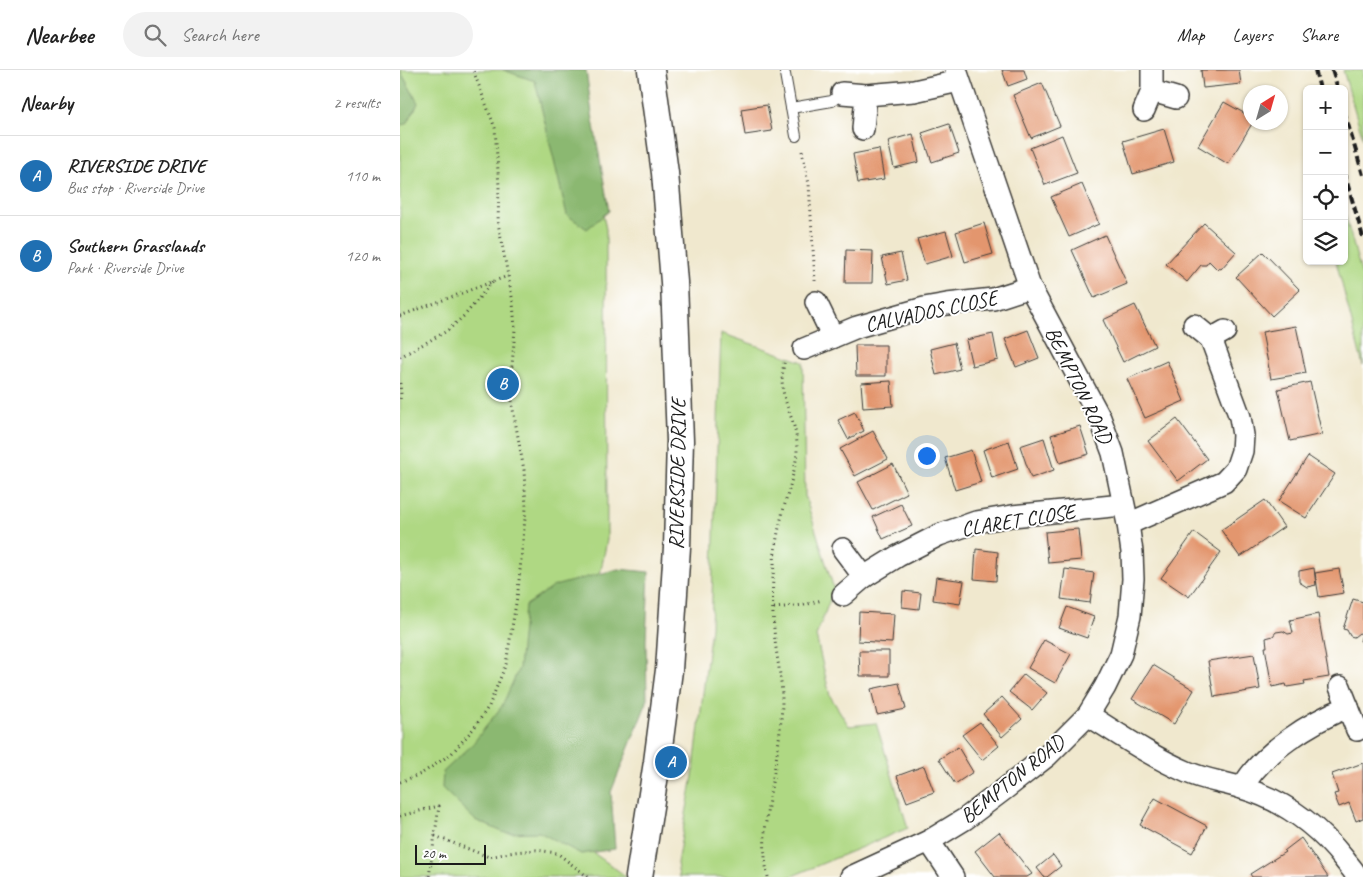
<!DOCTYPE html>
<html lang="en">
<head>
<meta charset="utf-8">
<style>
	:root { --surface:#fff; --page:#f2f2f2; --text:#222; --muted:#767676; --line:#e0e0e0; --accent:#1f6fb2 }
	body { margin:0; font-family:Caveat,sans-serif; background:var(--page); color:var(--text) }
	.controls { position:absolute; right:15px; top:15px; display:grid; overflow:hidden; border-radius:8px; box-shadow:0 1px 4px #0004 }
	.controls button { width:45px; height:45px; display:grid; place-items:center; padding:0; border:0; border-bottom:1px solid var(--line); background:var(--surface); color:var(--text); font:25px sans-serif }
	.compass { position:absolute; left:843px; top:15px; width:45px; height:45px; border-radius:50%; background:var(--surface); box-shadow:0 1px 4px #0004; rotate:37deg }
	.scale { position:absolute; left:15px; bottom:12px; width:71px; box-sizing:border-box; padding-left:5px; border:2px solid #1c1c1c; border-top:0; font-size:14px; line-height:18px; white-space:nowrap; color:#1c1c1c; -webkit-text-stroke:4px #fff; paint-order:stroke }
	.you { position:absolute; left:526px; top:385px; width:18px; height:18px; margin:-12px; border:4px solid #fff; border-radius:50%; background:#1a73e8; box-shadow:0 0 0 8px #1a73e833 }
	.badge { display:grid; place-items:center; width:32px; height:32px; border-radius:50%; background:var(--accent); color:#fff; font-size:16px; font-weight:700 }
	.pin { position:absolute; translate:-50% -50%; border:2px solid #fff; box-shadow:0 1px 5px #0006 }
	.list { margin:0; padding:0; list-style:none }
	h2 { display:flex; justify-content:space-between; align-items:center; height:65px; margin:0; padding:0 20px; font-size:21px }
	h2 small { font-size:16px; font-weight:400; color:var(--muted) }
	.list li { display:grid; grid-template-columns:32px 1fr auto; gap:15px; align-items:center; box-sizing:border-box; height:80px; padding:0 20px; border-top:1px solid var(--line) }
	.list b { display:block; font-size:19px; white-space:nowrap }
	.list p { margin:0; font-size:16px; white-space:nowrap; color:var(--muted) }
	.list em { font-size:16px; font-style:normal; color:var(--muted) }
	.icon { flex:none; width:28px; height:28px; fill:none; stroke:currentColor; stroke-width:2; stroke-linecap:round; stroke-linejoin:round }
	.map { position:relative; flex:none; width:963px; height:807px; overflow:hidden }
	header { display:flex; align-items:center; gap:30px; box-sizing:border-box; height:70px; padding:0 25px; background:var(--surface); border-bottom:1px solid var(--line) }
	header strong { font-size:24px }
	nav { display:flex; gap:28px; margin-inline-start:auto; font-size:18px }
	.search { width:350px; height:45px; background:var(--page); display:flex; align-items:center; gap:12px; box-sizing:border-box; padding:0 18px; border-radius:28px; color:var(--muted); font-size:19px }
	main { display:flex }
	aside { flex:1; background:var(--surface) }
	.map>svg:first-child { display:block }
	.green { fill:#afd883; stroke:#667a50 }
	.forest { fill:#8bb871; stroke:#546a46 }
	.building { fill:#e3966e }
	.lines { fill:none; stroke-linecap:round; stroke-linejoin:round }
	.service-casing { stroke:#3c3b37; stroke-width:12 }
	.minor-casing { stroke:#3c3b37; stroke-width:24 }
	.tertiary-casing { stroke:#3c3b37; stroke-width:29 }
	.path { stroke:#3c3b37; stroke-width:3; stroke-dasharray:1 4; stroke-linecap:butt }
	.service { stroke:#fff; stroke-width:10 }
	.minor { stroke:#fff; stroke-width:21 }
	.tertiary { stroke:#fff; stroke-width:26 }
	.rail { stroke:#1c1c1c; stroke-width:4; stroke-dasharray:8 4; stroke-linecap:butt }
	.labels { text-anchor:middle; stroke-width:4; stroke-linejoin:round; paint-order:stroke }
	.street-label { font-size:21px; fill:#1c1c1c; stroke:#fff }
</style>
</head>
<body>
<header>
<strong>Nearbee</strong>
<div class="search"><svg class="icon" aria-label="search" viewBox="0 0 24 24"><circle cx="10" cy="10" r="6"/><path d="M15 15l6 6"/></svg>Search here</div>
<nav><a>Map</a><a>Layers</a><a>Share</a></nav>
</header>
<main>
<aside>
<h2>Nearby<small>2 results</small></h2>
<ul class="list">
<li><span class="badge">A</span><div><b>RIVERSIDE DRIVE</b><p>Bus stop · Riverside Drive</p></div><em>110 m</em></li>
<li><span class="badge">B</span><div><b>Southern Grasslands</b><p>Park · Riverside Drive</p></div><em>120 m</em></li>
</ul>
</aside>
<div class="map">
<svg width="963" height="807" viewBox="0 0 963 807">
	<rect width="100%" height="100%" fill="#fff"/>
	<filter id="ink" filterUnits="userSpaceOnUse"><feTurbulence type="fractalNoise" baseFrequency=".02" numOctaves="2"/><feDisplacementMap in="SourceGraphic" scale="10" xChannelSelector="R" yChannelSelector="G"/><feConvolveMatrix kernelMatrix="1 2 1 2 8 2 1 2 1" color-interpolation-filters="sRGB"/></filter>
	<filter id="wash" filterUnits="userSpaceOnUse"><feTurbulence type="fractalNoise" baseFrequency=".0096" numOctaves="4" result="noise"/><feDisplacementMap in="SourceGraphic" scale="20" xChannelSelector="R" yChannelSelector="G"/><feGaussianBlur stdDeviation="1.12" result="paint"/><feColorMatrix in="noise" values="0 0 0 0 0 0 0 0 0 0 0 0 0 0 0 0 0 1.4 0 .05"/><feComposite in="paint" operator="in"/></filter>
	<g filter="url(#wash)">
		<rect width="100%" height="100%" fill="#f0e8ce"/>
		<g class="green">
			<polygon points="0,0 172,0 206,159 207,470 198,515 92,710 227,807 0,807"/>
			<polygon points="943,0 963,0 963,69"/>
			<polygon points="944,141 963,209 963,296 936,191 944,191"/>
			<polygon points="321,263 403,292 405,426 434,519 416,566 430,626 449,656 476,653 508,758 390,807 279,807 277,793 293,706 311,557"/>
		</g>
		<g class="forest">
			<polygon points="0,0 18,33 7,54 0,55"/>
			<polygon points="103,0 186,0 192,44 209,141 187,159 167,145 135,11"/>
			<polygon points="218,499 249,502 246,571 247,632 211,722 215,779 181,784 139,762 105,763 75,750 42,718 43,702 71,676 102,636 119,598 125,536 154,516"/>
		</g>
		<g id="blocks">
			<g class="building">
				<polygon points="602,0 624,0 627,9 608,16"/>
				<polygon points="801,0 839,0 841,14 803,18"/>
				<polygon points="642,13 660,56 631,68 613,25"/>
				<polygon points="824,32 851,47 851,52 853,52 828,94 798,76"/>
				<polygon points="367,35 372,61 345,65 341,39"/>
				<polygon points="549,54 559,83 532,92 522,63"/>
				<polygon points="764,59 774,92 733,104 723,71"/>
				<polygon points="513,64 519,92 494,98 488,71"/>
				<polygon points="662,65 677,103 645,115 630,78"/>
				<polygon points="479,79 484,109 458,113 453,84"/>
				<polygon points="682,114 699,154 669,167 651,127"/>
				<polygon points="584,153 593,184 565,192 556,162"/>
				<polygon points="804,153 836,182 821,199 819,198 818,200 809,191 806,195 801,195 787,212 766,194"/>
				<polygon points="546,161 553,186 525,194 517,169"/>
				<polygon points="705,165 727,214 694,228 672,180"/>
				<polygon points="446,180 473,181 472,213 445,213"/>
				<polygon points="863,182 900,220 872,246 836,207"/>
				<polygon points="501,183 507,210 488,214 482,187"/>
				<polygon points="735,235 755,276 723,292 703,250"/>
				<polygon points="896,256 906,303 871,309 862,262"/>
				<polygon points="628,260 639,288 616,297 605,269"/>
				<polygon points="593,264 598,290 572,296 566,270"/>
				<polygon points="554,273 560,299 536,305 530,279"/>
				<polygon points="455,275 486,275 486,306 456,306"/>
				<polygon points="767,291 784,331 745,348 727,309"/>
				<polygon points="491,311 493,336 463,338 461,313"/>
				<polygon points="910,312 922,364 890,371 878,319"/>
				<polygon points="455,342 464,361 448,369 438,350"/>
				<polygon points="777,349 807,389 778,411 748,371"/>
				<polygon points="680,356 689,384 660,393 651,365"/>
				<polygon points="473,361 488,389 455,406 440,379"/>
				<polygon points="644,368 654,400 631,408 620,376"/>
				<polygon points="609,371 618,399 592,408 583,380"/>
				<polygon points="571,380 581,412 555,420 545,388"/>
				<polygon points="908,386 935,404 906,448 879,431"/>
				<polygon points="493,394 507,423 473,440 458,412"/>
				<polygon points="865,430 884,457 840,487 821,460"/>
				<polygon points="501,434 512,456 483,469 473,447"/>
				<polygon points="678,459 681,490 648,493 645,462"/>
				<polygon points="794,462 821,482 789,527 761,508"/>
				<polygon points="576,479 598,482 596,511 574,509"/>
				<polygon points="914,498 916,515 907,517 899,512 899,501"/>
				<polygon points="665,499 694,503 690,533 661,529"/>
				<polygon points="939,499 944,523 919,527 915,503"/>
				<polygon points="536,507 564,511 560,534 533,530"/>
				<polygon points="503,521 521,523 519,539 502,537"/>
				<polygon points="953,529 963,532 963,572 960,571 962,564 959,563 954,567 950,566 947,560 943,559"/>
				<polygon points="667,537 694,547 687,568 659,558"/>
				<polygon points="459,542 494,544 492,573 458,571"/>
				<polygon points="918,544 929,607 904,611 905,614 887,617 886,614 872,617 865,577 867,577 866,568 873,566 876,562 883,561 888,564 893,563 890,550"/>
				<polygon points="644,570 671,584 655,613 628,598"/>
				<polygon points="459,581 489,581 489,606 460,606"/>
				<polygon points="854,584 860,619 814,627 808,591"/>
				<polygon points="753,595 794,620 774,654 732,629"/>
				<polygon points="624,604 647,623 632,640 609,622"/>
				<polygon points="499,613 506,639 477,645 471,619"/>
				<polygon points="602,627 622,649 602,667 583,644"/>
				<polygon points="580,652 599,676 582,690 562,665"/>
				<polygon points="558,677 573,702 555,714 539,689"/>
				<polygon points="963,693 963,748 956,751 949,733 939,737 934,724 938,723 932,704"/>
				<polygon points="524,696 534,722 507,732 497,706"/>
				<polygon points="755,728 807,756 792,783 740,755"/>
				<polygon points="599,762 632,804 627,807 595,807 575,781"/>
				<polygon points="901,768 928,807 852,807 850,804 885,782 884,781"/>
				<polygon points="653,785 661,796 647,807 644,807 637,798"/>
			</g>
		</g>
	</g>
	<g filter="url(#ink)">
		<use href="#blocks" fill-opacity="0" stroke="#3c3b37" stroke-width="1"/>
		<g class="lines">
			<defs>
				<g id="service">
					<polyline points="385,4 396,66"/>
					<polyline points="391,38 432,31 442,23"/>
				</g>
				<g id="minor">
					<polyline points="752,21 752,0"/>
					<polyline points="442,23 466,25 463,59"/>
					<polyline points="466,25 514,21 559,11"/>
					<polyline points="744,40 752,21 776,28"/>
					<polyline points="794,255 811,269 825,261"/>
					<polyline points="433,267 457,257 524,238 547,234 593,229 630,217"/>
					<polyline points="404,279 433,267 416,232"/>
					<polyline points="728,454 824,412 836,399 842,381 843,365 840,347 811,269"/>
					<polyline points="443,479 464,507 498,486 539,465 576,452 612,446 723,435"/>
					<polyline points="443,525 464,507"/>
					<polyline points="940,617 957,660"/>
					<path d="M688,645C720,665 752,687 787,702C805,710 823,712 842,718C883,730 917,755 944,789C948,795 954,800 957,807"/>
					<path d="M842,718C861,683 912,651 948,637"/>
					<polyline points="529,771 553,807"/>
					<polyline points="451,807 529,771 565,749 606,718 647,686 688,645 705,617 721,584 730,546 733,509 732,482 728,454 713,383 700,348 630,217 556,0"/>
				</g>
				<polyline id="tertiary" points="239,807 257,692 269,600 277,477 280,371 274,212 265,103 251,0"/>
			</defs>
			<use href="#service" class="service-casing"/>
			<use href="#minor" class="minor-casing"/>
			<use href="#tertiary" class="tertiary-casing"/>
			<g class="path">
				<polyline points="402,81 409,114 415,211"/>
				<polyline points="0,246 108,206"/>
				<polyline points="0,287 47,261 65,245 93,211"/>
				<polyline points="0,313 1,324 0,331"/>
				<polyline points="374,538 404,535 422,530"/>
				<polyline points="0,712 21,704 51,684 74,658 89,636 106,594 118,521 126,438 124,400 112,334 112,296 115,259 113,232 98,153 99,116 95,58 73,0"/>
				<polyline points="0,746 39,736 29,807"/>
				<polyline points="35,766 89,787 114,782 136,780 157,783 188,807"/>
				<path d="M368,807C357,760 376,708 380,660C381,650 382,640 382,630C382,606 375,582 374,558C372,537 372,515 374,494C375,467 383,441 390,416C393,404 397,391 397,379C398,345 374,329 385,290"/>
			</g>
			<use href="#service" class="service"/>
			<use href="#minor" class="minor"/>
			<use href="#tertiary" class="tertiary"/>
			<g class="rail">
				<polyline points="915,0 920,19"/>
				<polyline points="932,0 938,19"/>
				<polyline points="944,41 963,105"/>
				<polyline points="944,102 963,167"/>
			</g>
		</g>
	</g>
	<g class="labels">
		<g class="street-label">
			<text transform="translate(531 241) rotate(-12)" y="7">CALVADOS CLOSE</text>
			<text transform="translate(679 315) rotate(64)" y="7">BEMPTON ROAD</text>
			<text transform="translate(277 404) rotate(-89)" y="7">RIVERSIDE DRIVE</text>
			<text transform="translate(618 450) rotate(-9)" y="7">CLARET CLOSE</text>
			<text transform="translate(612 709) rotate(-39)" y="7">BEMPTON ROAD</text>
		</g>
	</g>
</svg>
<div class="controls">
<button>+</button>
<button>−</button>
<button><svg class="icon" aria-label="locate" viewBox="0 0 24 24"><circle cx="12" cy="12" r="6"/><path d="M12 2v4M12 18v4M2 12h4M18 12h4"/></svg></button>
<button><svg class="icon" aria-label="layers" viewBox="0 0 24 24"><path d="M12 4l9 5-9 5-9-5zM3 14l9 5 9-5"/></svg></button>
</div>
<svg class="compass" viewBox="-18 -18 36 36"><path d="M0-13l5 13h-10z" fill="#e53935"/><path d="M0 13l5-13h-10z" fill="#767676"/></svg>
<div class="scale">20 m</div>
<div class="you"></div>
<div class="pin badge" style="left:271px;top:692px">A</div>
<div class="pin badge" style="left:103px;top:314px">B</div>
</div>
</main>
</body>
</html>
